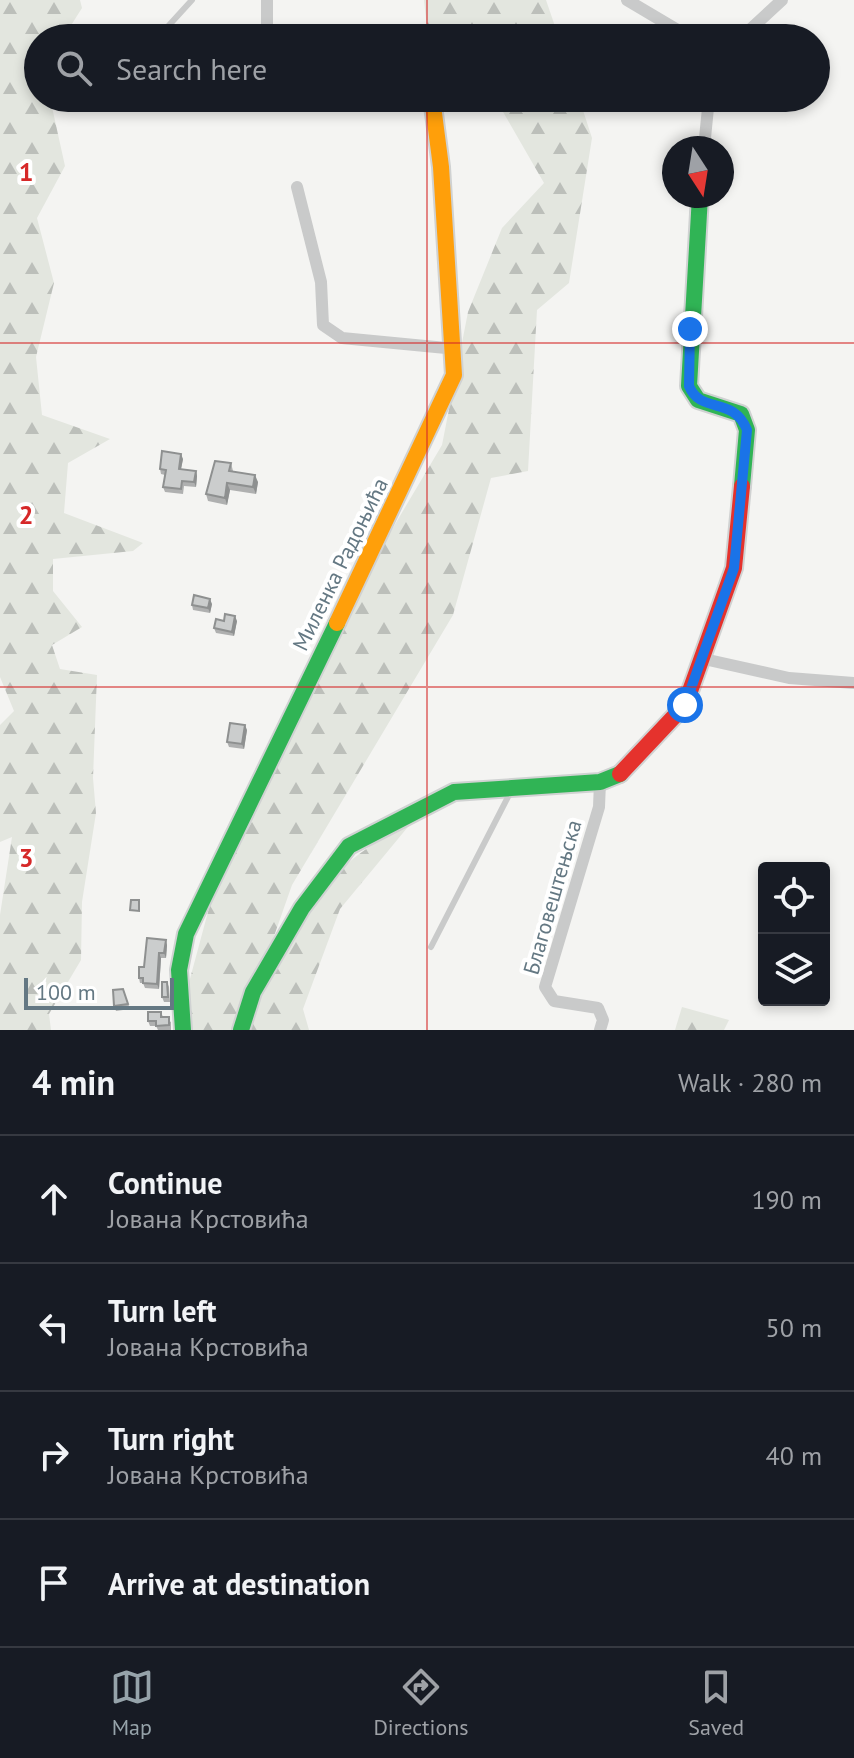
<!DOCTYPE html>
<html lang="en">
<head>
<meta charset="utf-8">
<style>
	:root { --surface:#171b24; --page:#20242c; --text:#f1f3f6; --muted:#9ea1a6; --line:#363941; --accent:#96a3aa }
	body { margin:0; font-family:"PT Sans",sans-serif; background:var(--page); color:var(--text) }
	.controls { position:absolute; right:24px; bottom:24px; display:grid; overflow:hidden; border-radius:8px; box-shadow:0 4px 12px #0003 }
	.controls button { width:72px; height:72px; display:grid; place-items:center; padding:0; border:0; border-bottom:2px solid var(--line); background:var(--surface); color:var(--text); font:40px sans-serif }
	.compass { position:absolute; left:662px; top:136px; width:72px; height:72px; border-radius:50%; background:var(--surface); box-shadow:0 4px 12px #0003; rotate:168deg }
	.scale { position:absolute; left:24px; bottom:20px; width:150px; box-sizing:border-box; padding-left:8px; border:4px solid #647883; border-top:0; font-size:22px; line-height:28px; white-space:nowrap; color:#647883; -webkit-text-stroke:6px #fff; paint-order:stroke }
	.stop { position:absolute; width:24px; height:24px; margin:-18px; border:6px solid #1a73e8; border-radius:50%; background:#fff }
	.stop.end { background:#1a73e8; border-color:#fff; box-shadow:0 2px 8px #0008 }
	.list { margin:0; padding:0; list-style:none }
	h2 { display:flex; justify-content:space-between; align-items:center; height:104px; margin:0; padding:0 32px; font-size:34px }
	h2 small { font-size:26px; font-weight:400; color:var(--muted) }
	.list li { display:grid; grid-template-columns:52px 1fr auto; gap:24px; align-items:center; box-sizing:border-box; height:128px; padding:0 32px; border-top:2px solid var(--line) }
	.list b { display:block; font-size:30px; white-space:nowrap }
	.list p { margin:0; font-size:26px; white-space:nowrap; color:var(--muted) }
	.list em { font-size:26px; font-style:normal; color:var(--muted) }
	.icon { flex:none; width:44px; height:44px; fill:none; stroke:currentColor; stroke-width:2; stroke-linecap:round; stroke-linejoin:round }
	.map { position:relative; flex:none; width:854px; height:1030px; overflow:hidden }
	.search { position:absolute; background:var(--surface); box-shadow:0 4px 12px #0003; left:24px; right:24px; top:24px; height:88px; display:flex; align-items:center; gap:20px; box-sizing:border-box; padding:0 28px; border-radius:44px; color:var(--muted); font-size:30px }
	.sheet { height:616px; background:var(--surface) }
	nav { display:flex; justify-content:space-around; align-items:center; box-sizing:border-box; height:112px; border-top:2px solid var(--line); background:var(--surface); font-size:22px; color:var(--muted) }
	nav a { display:grid; justify-items:center; gap:4px }
	nav .on { color:var(--accent) }
	.map>svg:first-child { display:block }
	.forest { fill:url(#forest-firs) }
	.lines { fill:none; stroke-linecap:round; stroke-linejoin:round }
	.fast-casing { stroke:#d0d2d2; stroke-width:20 }
	.slow-casing { stroke:#d0d2d2; stroke-width:20 }
	.jam-casing { stroke:#d0d2d2; stroke-width:20 }
	.lane { stroke:#c9caca; stroke-width:6 }
	.street { stroke:#c9caca; stroke-width:12 }
	.fast { stroke:#30b455; stroke-width:16 }
	.slow { stroke:#ff9f0a; stroke-width:16 }
	.jam { stroke:#e5322d; stroke-width:16 }
	.wall { fill:#afb0b0 }
	.shaded-wall { fill:#8e9090 }
	.building { fill:#cbcdcd; stroke:#8e9090; stroke-width:2 }
	.route { stroke:#1a73e8; stroke-width:10 }
	.grid { fill:none; stroke:#d62828; stroke-width:2; stroke-opacity:0.55 }
	.labels { text-anchor:middle; stroke-width:8; stroke-linejoin:round; paint-order:stroke }
	.street-label { font-size:22px; fill:#647883; stroke:#fff }
	.grid-label { font-size:26px; text-anchor:middle; font-weight:bold; fill:#d62828; stroke:#fff; stroke-width:8; stroke-linejoin:round; paint-order:stroke }
</style>
</head>
<body>
<div class="map">
<svg width="854" height="1030" viewBox="0 0 854 1030">
	<defs>
		<pattern id="forest-firs" width="22" height="20" patternUnits="userSpaceOnUse" patternTransform="scale(2)"><rect width="22" height="20" fill="#e3e6df"/><path d="M5 1l3.5 6h-7zM16 11l3.5 6h-7z" fill="#bcbfba"/></pattern>
	</defs>
	<rect width="100%" height="100%" fill="#f4f4f2"/>
	<g class="forest">
		<polygon points="0,0 80,0 82,8 63,38 38,38 38,98 50,98 65,166 37,218 54,283 36,357 42,415 110,439 68,463 64,513 143,543 133,551 53,559 53,591 82,627 52,645 60,669 97,675 93,778 96,813 82,902 81,960 49,1014 51,1030 0,1030 0,915 12,837 0,842 0,725 14,711 0,677"/>
		<polygon points="424,0 546,0 559,38 428,38"/>
		<polygon points="495,98 579,98 592,138 569,283 537,310 528,471 491,478 453,615 292,885 241,1030 188,1030 184,1001 212,897 315,691 362,580 442,445 468,312 502,228 544,183"/>
		<path d="M412,822L340,909L303,1009L309,1030H249C262,972 308,896 354,858C371,844 393,833 412,822Z"/>
		<polygon points="682,1007 729,1020 724,1030 675,1030"/>
	</g>
	<g class="lines">
		<defs>
			<g id="fast">
				<polyline points="700,196 689,386 698,400 741,414 747,430 742,486"/>
				<polyline points="183,1030 179,970 186,934 337,623"/>
				<polyline points="241,1030 253,992 302,908 349,846 454,792 600,782 620,774"/>
			</g>
			<polyline id="slow" points="337,623 454,375 441,167 432,98"/>
			<polyline id="jam" points="620,774 685,705 734,568 742,486"/>
		</defs>
		<use href="#fast" class="fast-casing"/>
		<use href="#slow" class="slow-casing"/>
		<use href="#jam" class="jam-casing"/>
		<g class="lane">
			<polyline points="140,38 161,34 192,0"/>
			<polyline points="431,947 512,789"/>
		</g>
		<g class="street">
			<polyline points="267,0 267,27 273,38"/>
			<polyline points="627,0 691,38"/>
			<polyline points="741,38 782,0"/>
			<polyline points="704,148 709,98"/>
			<polyline points="297,187 321,282 323,325 342,338 446,348 455,353"/>
			<polyline points="704,659 789,678 854,683"/>
			<polyline points="600,782 599,807 545,987 554,1001 598,1008 603,1020 600,1030"/>
		</g>
		<use href="#fast" class="fast"/>
		<use href="#slow" class="slow"/>
		<use href="#jam" class="jam"/>
	</g>
	<g class="wall">
		<polygon points="183,459 181,469 196,471 197,476 196,487 184,486 183,494 165,492 163,487 165,475 161,474 160,469"/>
		<polygon points="231,463 233,471 258,482 256,494 230,490 227,505 208,501 206,494"/>
		<polygon points="212,604 210,613 193,610 192,605"/>
		<polygon points="224,621 237,621 234,636 216,633 214,628"/>
		<polygon points="247,730 244,749 229,747 227,742"/>
		<polygon points="167,945 166,958 161,958 159,989 145,988 143,983 140,983 139,978 144,967"/>
		<polygon points="167,982 169,987 170,1002 164,1002 162,997"/>
		<polygon points="123,989 130,1009 116,1011 114,1006"/>
		<polygon points="161,1012 163,1017 171,1022 171,1030 158,1030 156,1026 150,1026 148,1021"/>
	</g>
	<g class="shaded-wall">
		<polygon points="181,454 183,459 180,474 179,469"/>
		<polygon points="196,471 197,476 196,487 194,482"/>
		<polygon points="255,475 258,482 256,494 253,487"/>
		<polygon points="227,483 230,490 227,505 225,498"/>
		<polygon points="210,599 212,604 210,613 208,608"/>
		<polygon points="235,616 237,621 234,636 232,632"/>
		<polygon points="245,725 247,730 244,749 242,744"/>
		<polygon points="166,940 167,945 166,958 164,953"/>
		<polygon points="159,953 161,958 159,989 157,984"/>
	</g>
	<g class="building">
		<polygon points="162,451 181,454 179,469 196,471 194,482 182,481 181,489 163,487 166,470 160,469"/>
		<polygon points="215,461 231,463 229,471 255,475 253,487 227,483 225,498 206,494"/>
		<polygon points="194,595 210,599 208,608 192,605"/>
		<polygon points="225,614 235,616 232,632 214,628 216,619 224,621"/>
		<polygon points="230,723 245,725 242,744 227,742"/>
		<polygon points="131,900 139,900 139,911 130,910"/>
		<polygon points="147,938 166,940 164,953 159,953 157,984 143,983 143,978 139,978 139,967 144,967"/>
		<polygon points="162,982 167,982 168,997 162,997"/>
		<polygon points="123,989 128,1004 114,1006 113,990"/>
		<polygon points="148,1012 161,1012 161,1017 169,1017 169,1025 156,1026 156,1021 148,1021"/>
	</g>
	<g class="lines">
		<path class="route" d="M685,705L734,568L747,430C733,395 701,415 689,386L690,329"/>
	</g>
	<path class="grid" d="M427,0V38M427,98V1030M0,343H854M0,687H854"/>
	<g class="labels">
		<g class="street-label">
			<text transform="translate(340 564) rotate(-64)" y="8">Миленка Радоњића</text>
			<text transform="translate(552 897) rotate(-74)" y="8">Благовештењска</text>
		</g>
	</g>
	<g class="grid-label">
		<text x="26" y="181">1</text>
		<text x="26" y="524">2</text>
		<text x="26" y="867">3</text>
	</g>
</svg>
<div class="controls">
<button><svg class="icon" aria-label="locate" viewBox="0 0 24 24"><circle cx="12" cy="12" r="6"/><path d="M12 2v4M12 18v4M2 12h4M18 12h4"/></svg></button>
<button><svg class="icon" aria-label="layers" viewBox="0 0 24 24"><path d="M12 4l9 5-9 5-9-5zM3 14l9 5 9-5"/></svg></button>
</div>
<svg class="compass" viewBox="-18 -18 36 36"><path d="M0-13l5 13h-10z" fill="#e53935"/><path d="M0 13l5-13h-10z" fill="#9ea1a6"/></svg>
<div class="scale">100 m</div>
<div class="stop" style="left:685px;top:705px"></div>
<div class="stop end" style="left:690px;top:329px"></div>
<div class="search"><svg class="icon" aria-label="search" viewBox="0 0 24 24"><circle cx="10" cy="10" r="6"/><path d="M15 15l6 6"/></svg>Search here</div>
</div>
<section class="sheet">
<h2>4 min<small>Walk · 280 m</small></h2>
<ul class="list">
<li><svg class="icon" aria-label="ahead" viewBox="0 0 24 24"><path d="M12 20V5M6 11l6-6 6 6"/></svg><div><b>Continue</b><p>Јована Крстовића</p></div><em>190 m</em></li>
<li><svg class="icon" aria-label="left" viewBox="0 0 24 24"><path d="M17 20v-9H6M10 6l-5 5 5 5"/></svg><div><b>Turn left</b><p>Јована Крстовића</p></div><em>50 m</em></li>
<li><svg class="icon" aria-label="right" viewBox="0 0 24 24"><path d="M7 20v-9h11M14 6l5 5-5 5"/></svg><div><b>Turn right</b><p>Јована Крстовића</p></div><em>40 m</em></li>
<li><svg class="icon" aria-label="arrive" viewBox="0 0 24 24"><path d="M6 21V4h12l-3 4 3 4H6"/></svg><div><b>Arrive at destination</b></div></li>
</ul>
</section>
<nav>
<a class="on"><svg class="icon" aria-label="map" viewBox="0 0 24 24"><path d="M3 6l6-2 6 2 6-2v14l-6 2-6-2-6 2zM9 4v14M15 6v14"/></svg>Map</a>
<a><svg class="icon" aria-label="directions" viewBox="0 0 24 24"><path d="M12 3l9 9-9 9-9-9zM9 14v-3h6M13 9l2 2-2 2"/></svg>Directions</a>
<a><svg class="icon" aria-label="saved" viewBox="0 0 24 24"><path d="M7 4h10v16l-5-4-5 4z"/></svg>Saved</a>
</nav>
</body>
</html>
